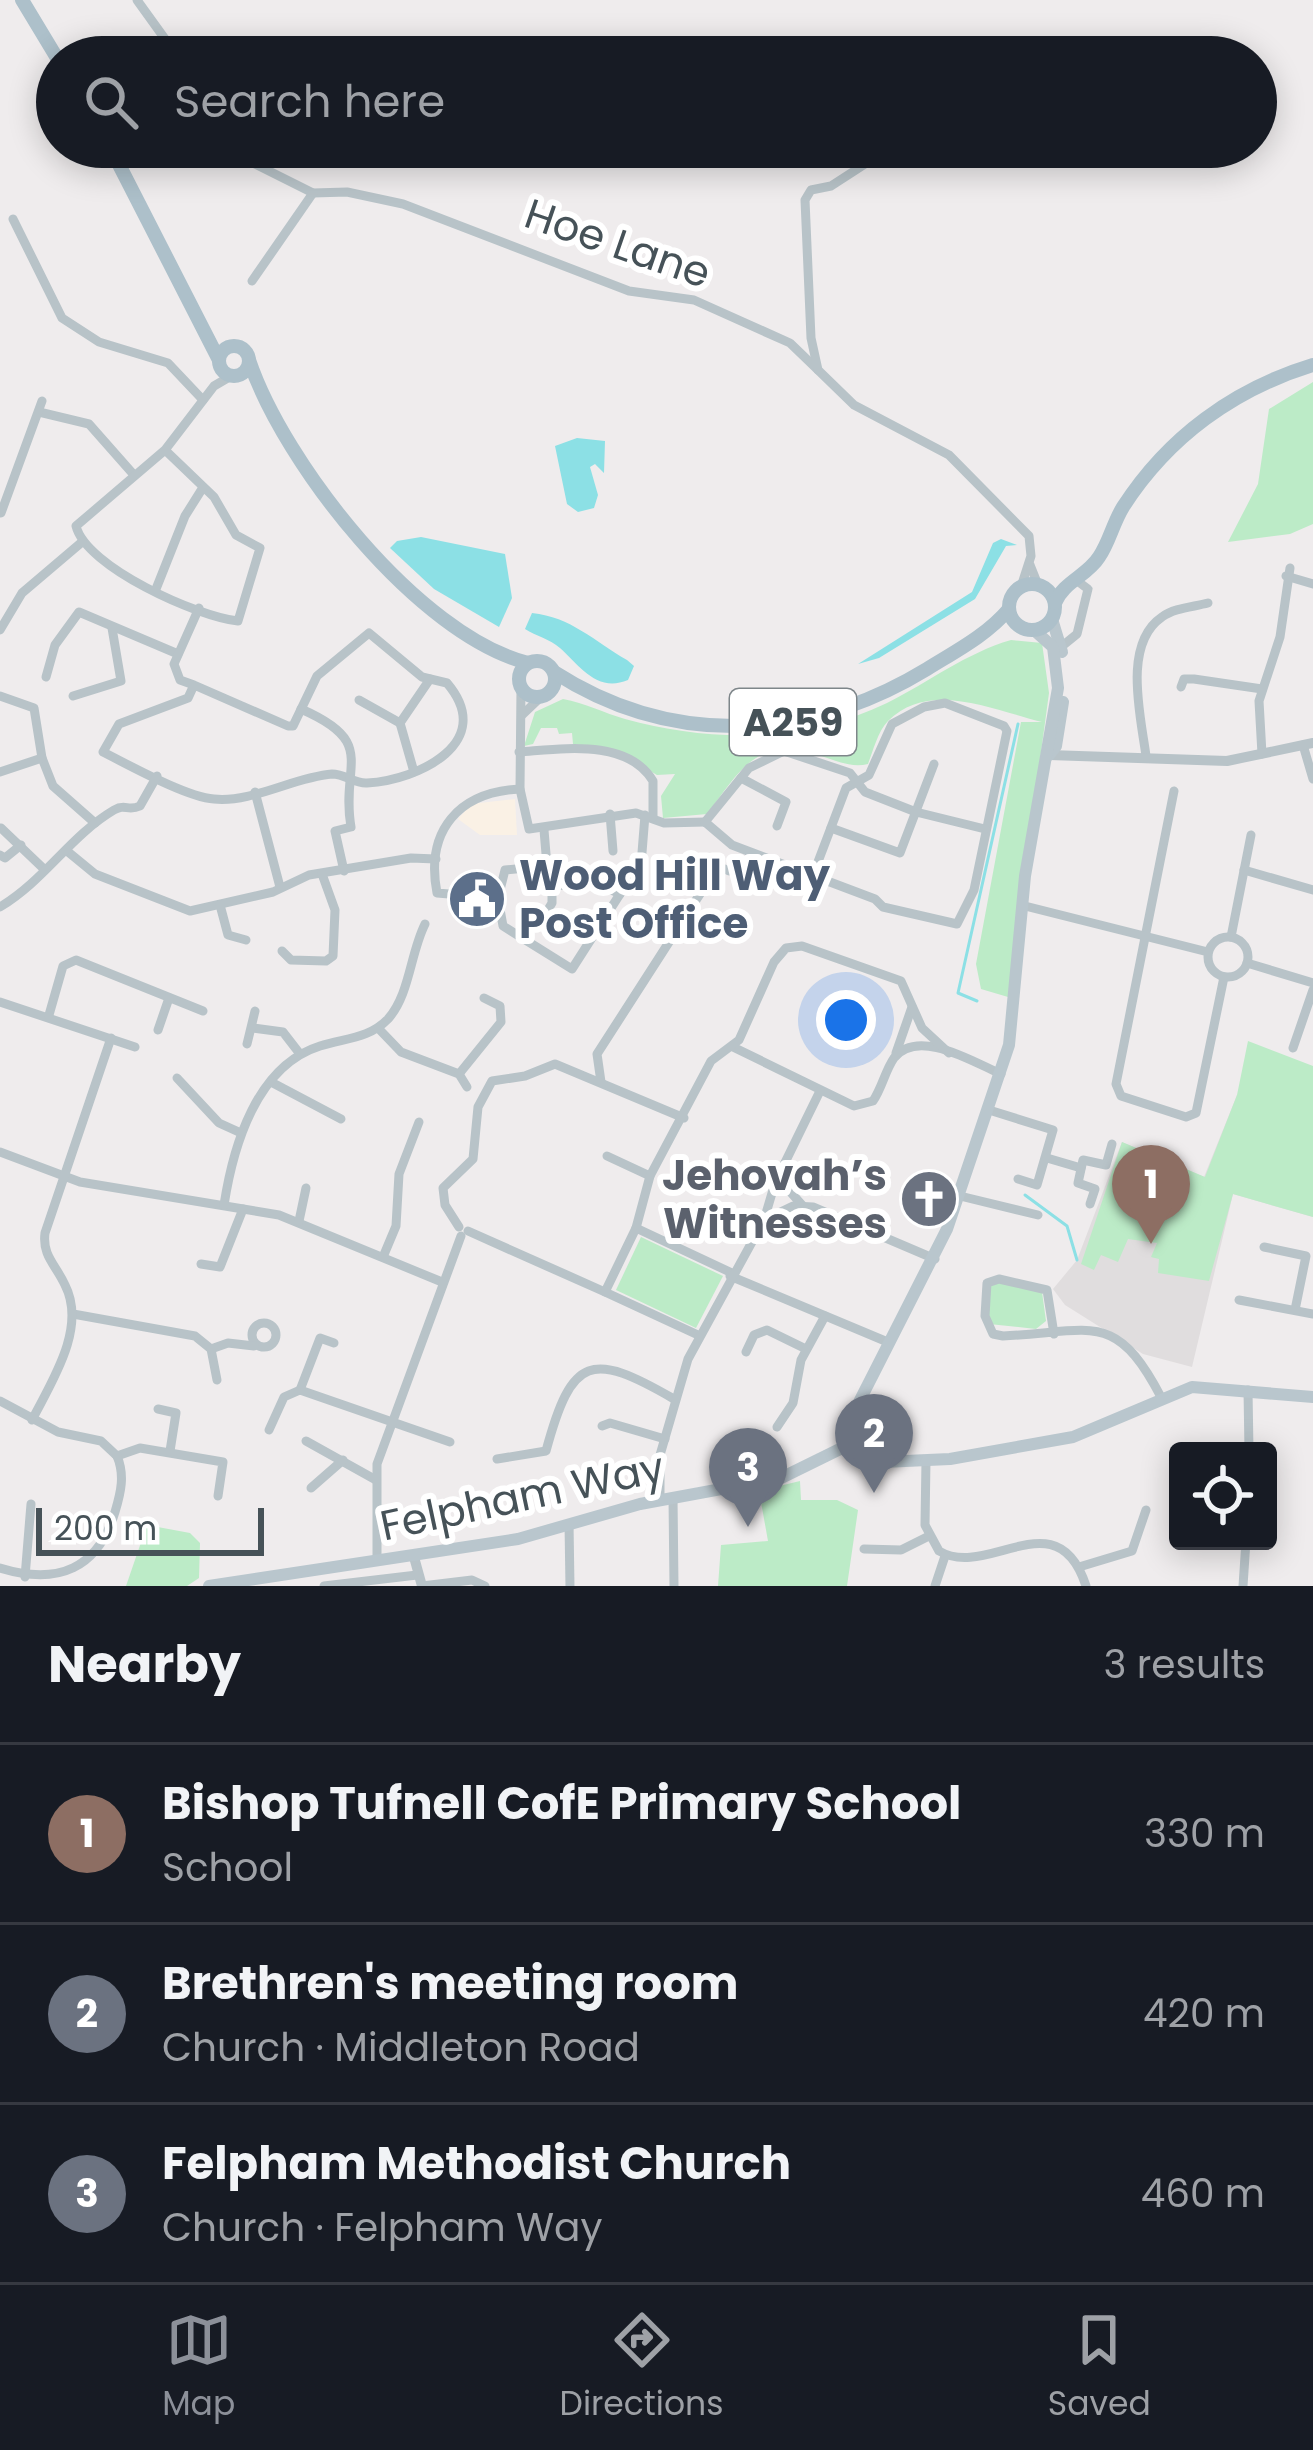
<!DOCTYPE html>
<html lang="en">
<head>
<meta charset="utf-8">
<style>
	:root { --surface:#171b24; --page:#20242c; --text:#f1f3f6; --muted:#9ea1a6; --line:#363941; --accent:#8c9099 }
	body { margin:0; font-family:Poppins,sans-serif; background:var(--page); color:var(--text) }
	.controls { position:absolute; right:36px; bottom:36px; display:grid; overflow:hidden; border-radius:12px; box-shadow:0 6px 30px #0003 }
	.controls button { width:108px; height:108px; display:grid; place-items:center; padding:0; border:0; border-bottom:3px solid var(--line); background:var(--surface); color:var(--text); font:60px sans-serif }
	.scale { position:absolute; left:36px; bottom:30px; width:228px; box-sizing:border-box; padding-left:12px; border:6px solid #465258; border-top:0; font-size:33px; line-height:42px; white-space:nowrap; color:#465258; -webkit-text-stroke:9px #fff; paint-order:stroke }
	.you { position:absolute; left:846px; top:1020px; width:42px; height:42px; margin:-30px; border:9px solid #fff; border-radius:50%; background:#1a73e8; box-shadow:0 0 0 18px #1a73e833 }
	.badge { display:grid; place-items:center; width:78px; height:78px; border-radius:50%; background:var(--accent); color:#fff; font-size:39px; font-weight:700 }
	.pin { position:absolute; translate:-50% -99px; filter:drop-shadow(0 3px 6px #0008) }
	.pin::after { content:''; position:absolute; top:63px; width:42px; height:36px; background:inherit; clip-path:polygon(0 0,100% 0,50% 100%) }
	.list { margin:0; padding:0; list-style:none }
	h2 { display:flex; justify-content:space-between; align-items:center; height:156px; margin:0; padding:0 48px; font-size:51px }
	h2 small { font-size:39px; font-weight:400; color:var(--muted) }
	.list li { display:grid; grid-template-columns:78px 1fr auto; gap:36px; align-items:center; box-sizing:border-box; height:180px; padding:0 48px; border-top:3px solid var(--line) }
	.list b { display:block; font-size:45px; white-space:nowrap }
	.list p { margin:0; font-size:39px; white-space:nowrap; color:var(--muted) }
	.list em { font-size:39px; font-style:normal; color:var(--muted) }
	.icon { flex:none; width:66px; height:66px; fill:none; stroke:currentColor; stroke-width:2; stroke-linecap:round; stroke-linejoin:round }
	.map { position:relative; flex:none; width:1313px; height:1586px; overflow:hidden }
	.search { position:absolute; background:var(--surface); box-shadow:0 6px 30px #0003; left:36px; right:36px; top:36px; height:132px; display:flex; align-items:center; gap:30px; box-sizing:border-box; padding:0 42px; border-radius:66px; color:var(--muted); font-size:45px }
	.sheet { height:696px; background:var(--surface) }
	nav { display:flex; justify-content:space-around; align-items:center; box-sizing:border-box; height:168px; border-top:3px solid var(--line); background:var(--surface); font-size:33px; color:var(--muted) }
	nav a { display:grid; justify-items:center; gap:6px }
	nav .on { color:var(--accent) }
	.map>svg:first-child { display:block }
	.commercial { fill:#faf1e5 }
	.education { fill:#e0ddde }
	.green { fill:#bcebc7 }
	.water { fill:#8ce0e5 }
	.lines { fill:none; stroke-linecap:round; stroke-linejoin:round }
	.stream { stroke:#8ce0e5; stroke-width:3 }
	.minor { stroke:#b8c3c8; stroke-width:9 }
	.tertiary { stroke:#b8c3c8; stroke-width:10 }
	.secondary { stroke:#b9c6cd; stroke-width:12 }
	.primary { stroke:#adc0ca; stroke-width:14 }
	.labels { text-anchor:middle; stroke-width:12; stroke-linejoin:round; paint-order:stroke }
	.shield { fill:#fff; stroke:#7e868a; stroke-width:3 }
	.shield-label { font-size:39px; font-weight:bold; fill:#465258 }
	.street-label { font-size:42px; fill:#465258; stroke:#fff }
	.service-label { font-size:42px; font-weight:bold; fill:#4e5e75; stroke:#fff; text-anchor:start }
	.worship-label { font-size:42px; font-weight:bold; fill:#5b616d; stroke:#fff; text-anchor:end }
</style>
</head>
<body>
<div class="map">
<svg width="1313" height="1586" viewBox="0 0 1313 1586">
	<rect width="100%" height="100%" fill="#efeced"/>
	<polygon class="commercial" points="515,799 517,835 480,835 458,819 471,804"/>
	<polygon class="education" points="1237,1095 1313,1217 1233,1194 1192,1367 1143,1354 1065,1305 1053,1289 1077,1260 1122,1142 1204,1177"/>
	<g class="green">
		<polygon points="1313,382 1313,524 1290,534 1228,542 1258,484 1269,409"/>
		<path d="M1011,640L1042,643L1049,693L1008,997L981,989L976,964L1021,722H1042C996,711 929,679 888,721C878,731 873,751 868,764C851,768 838,761 821,756C757,735 742,768 707,814L663,818L661,796L675,774L657,775L612,749L573,744L572,733L559,734L557,728H541L533,744L524,746L535,712L563,699C585,703 604,713 625,719C713,743 804,743 887,703C929,682 966,653 1011,640Z"/>
		<polygon points="1248,1041 1313,1066 1313,1217 1233,1194 1209,1281 1158,1273 1159,1259 1151,1257 1157,1243 1128,1239 1118,1262 1101,1255 1094,1270 1081,1264 1122,1142 1205,1177 1237,1095"/>
		<polygon points="641,1237 723,1276 696,1328 616,1290"/>
		<polygon points="997,1282 1042,1292 1046,1321 1036,1329 989,1324 988,1287"/>
		<polygon points="800,1481 801,1500 837,1500 858,1510 847,1586 718,1586 721,1545 768,1541 759,1491"/>
		<polygon points="147,1525 190,1533 200,1543 199,1578 187,1586 126,1586"/>
	</g>
	<g class="water">
		<polygon points="577,438 605,441 604,473 595,464 590,467 598,495 594,508 578,512 567,504 555,446"/>
		<polygon points="421,537 505,554 512,598 499,627 434,589 390,548 397,541"/>
		<polygon points="1001,539 1017,545 1006,546 975,599 879,658 858,664 972,592 993,543"/>
		<path d="M532,613C571,617 594,641 627,660L634,666L628,680C597,693 580,666 560,648C550,639 536,636 525,629Z"/>
	</g>
	<g class="lines">
		<g class="stream">
			<polyline points="977,1001 958,993 1018,724"/>
			<polyline points="1025,1195 1067,1226 1077,1260"/>
		</g>
		<g class="minor">
			<polyline points="137,0 178,57"/>
			<polyline points="221,147 313,193 347,192 403,204 629,291 694,300 790,343 818,370"/>
			<polyline points="858,147 865,164 831,186 811,190 805,200 811,338 818,370 854,405 949,455 1029,536 1031,556 1021,587"/>
			<polyline points="13,219 62,318 99,342 168,363 203,400"/>
			<polyline points="252,281 313,193"/>
			<polyline points="39,412 89,424 134,475"/>
			<path d="M165,450L214,497L236,535L260,548L238,621C198,617 86,567 76,526L165,450L214,386L231,376"/>
			<polyline points="1,513 42,401"/>
			<polyline points="1030,565 1038,585"/>
			<polyline points="1286,576 1313,584"/>
			<polyline points="156,589 185,516 202,489"/>
			<polyline points="0,630 22,593 82,542"/>
			<polyline points="1061,647 1077,634 1088,589 1076,580"/>
			<polyline points="46,677 55,645 79,612 178,654"/>
			<path d="M194,685L188,698L119,724L103,752C129,765 186,797 214,799C252,803 294,777 332,774C345,774 355,784 367,783C419,780 497,742 447,683L422,677L369,633L317,676L293,726H288L194,685L180,680L174,664L199,608"/>
			<polyline points="1181,687 1184,679 1194,679 1262,689"/>
			<polyline points="521,688 520,789 529,829 636,813 664,823 705,822"/>
			<polyline points="0,696 34,708 42,758 53,786 95,823"/>
			<polyline points="73,696 121,681 112,628"/>
			<polyline points="359,700 400,723"/>
			<path d="M301,709C379,743 340,764 351,827L335,831L344,871"/>
			<polyline points="522,715 542,696"/>
			<polyline points="1303,745 1313,779"/>
			<path d="M519,752C562,749 627,738 653,781V817"/>
			<polyline points="1262,754 1259,701 1280,637 1290,568"/>
			<path d="M1146,756C1141,717 1122,644 1162,617C1174,608 1193,607 1208,603"/>
			<polyline points="0,772 42,758"/>
			<polyline points="414,772 400,723 430,679"/>
			<polyline points="741,778 786,802 777,826"/>
			<path d="M520,789C459,792 425,830 437,893L498,898L503,926L572,969L620,894"/>
			<polyline points="1174,791 1116,1084 1121,1096 1186,1117 1196,1113 1224,977"/>
			<polyline points="255,792 280,887"/>
			<polyline points="610,814 613,851"/>
			<polyline points="705,822 732,845 875,899 883,907 957,924 974,890 1007,731 1004,726 945,703 924,707 892,724 869,775 846,788 813,875"/>
			<polyline points="705,822 749,768 784,751 850,773 865,792 916,812 985,829"/>
			<polyline points="1,828 45,870"/>
			<polyline points="831,828 900,853 934,764"/>
			<polyline points="67,851 95,874 190,911 273,892 309,875 411,858 436,859"/>
			<polyline points="0,855 5,858 21,845"/>
			<polyline points="547,866 552,886 595,883 620,894 641,865 645,815"/>
			<polyline points="1244,870 1313,890"/>
			<polyline points="498,898 505,870 547,866 544,830"/>
			<polyline points="220,905 228,935 246,940"/>
			<polyline points="1025,906 1208,952"/>
			<path d="M0,907C45,880 70,836 114,810C126,803 127,812 140,806L157,776"/>
			<polyline points="543,918 552,903 552,886"/>
			<polyline points="1231,937 1251,835"/>
			<circle cx="1228" cy="957" r="20"/>
			<polyline points="282,951 291,960 326,961 333,956 335,910 322,874"/>
			<polyline points="1247,963 1313,983"/>
			<polyline points="0,1002 135,1047"/>
			<polyline points="49,1015 63,966 76,960 203,1011"/>
			<polyline points="253,1028 283,1032 300,1054"/>
			<polyline points="378,1028 401,1052 459,1074 467,1087"/>
			<polyline points="158,1030 169,998"/>
			<polyline points="247,1044 255,1011"/>
			<path d="M733,1047L854,1106L873,1101C882,1088 885,1071 894,1058C918,1027 975,1063 1001,1074"/>
			<polyline points="1293,1048 1313,990"/>
			<polyline points="896,1053 912,1007"/>
			<polyline points="459,1074 501,1022 500,1006 484,998"/>
			<polyline points="177,1078 219,1123 241,1133"/>
			<polyline points="271,1082 341,1119"/>
			<polyline points="601,1082 597,1054 718,866 729,871"/>
			<polyline points="989,1110 1053,1130 1037,1185 1018,1179"/>
			<polyline points="0,1152 80,1182 279,1215 442,1282"/>
			<polyline points="607,1156 650,1176"/>
			<polyline points="1047,1158 1081,1168"/>
			<polyline points="778,1178 802,1205"/>
			<polyline points="960,1196 1038,1215"/>
			<polyline points="1090,1204 1095,1189 1078,1183 1083,1160 1106,1165 1112,1144"/>
			<path d="M224,1205C233,1147 256,1066 320,1046C344,1038 369,1039 388,1019C410,994 410,954 425,924"/>
			<polyline points="764,1220 793,1206 813,1207 935,1259"/>
			<polyline points="299,1221 306,1188"/>
			<polyline points="459,1227 445,1205 443,1188 473,1159 478,1107 492,1081 525,1076 555,1064 684,1118"/>
			<polyline points="636,1228 650,1176 711,1061 739,1040 774,962 786,948 802,946 901,981 922,1028 949,1053"/>
			<polyline points="468,1231 605,1292"/>
			<polyline points="1264,1247 1306,1256 1295,1310"/>
			<polyline points="383,1257 396,1226 399,1174 419,1122"/>
			<polyline points="201,1264 220,1267 243,1209"/>
			<polyline points="730,1276 890,1343"/>
			<polyline points="1239,1300 1313,1314"/>
			<polyline points="73,1314 195,1336 211,1349 217,1380"/>
			<circle cx="264" cy="1335" r="12"/>
			<path d="M1054,1334L1047,1290L999,1279L987,1283L985,1316L993,1334L1003,1336C1092,1332 1115,1309 1161,1397"/>
			<polyline points="698,1335 605,1292 636,1228 732,1273"/>
			<polyline points="211,1349 228,1343 254,1346"/>
			<polyline points="746,1352 754,1335 767,1330 806,1349"/>
			<polyline points="300,1390 320,1338 334,1343"/>
			<polyline points="1248,1390 1249,1451"/>
			<polyline points="0,1401 58,1432 101,1441 117,1456"/>
			<polyline points="158,1409 176,1413 170,1451"/>
			<path d="M32,1420C52,1381 87,1328 65,1285C56,1265 42,1256 45,1233L111,1038"/>
			<polyline points="602,1426 610,1423 665,1439"/>
			<polyline points="777,1427 793,1403 801,1360 825,1316"/>
			<polyline points="269,1430 284,1397 300,1390 450,1442"/>
			<polyline points="306,1441 376,1480"/>
			<polyline points="117,1456 140,1448 223,1462 218,1496"/>
			<path d="M497,1459L546,1451C572,1355 591,1351 674,1399"/>
			<path d="M926,1460L925,1525L939,1551C988,1580 1057,1497 1086,1586"/>
			<polyline points="311,1488 343,1460"/>
			<polyline points="673,1497 674,1586"/>
			<polyline points="660,1500 660,1455 688,1359 764,1220 775,1183 820,1091"/>
			<polyline points="569,1524 570,1586"/>
			<polyline points="864,1549 901,1550 927,1537"/>
			<polyline points="377,1561 377,1464 461,1236"/>
			<polyline points="1079,1567 1132,1551 1146,1510"/>
			<path d="M0,1568C59,1586 98,1568 115,1512C121,1492 125,1475 117,1456"/>
			<polyline points="25,1577 31,1504"/>
			<polyline points="324,1586 417,1575"/>
			<polyline points="422,1586 472,1580 485,1586"/>
			<polyline points="935,1586 945,1556"/>
			<polyline points="1243,1586 1246,1541"/>
		</g>
		<g class="tertiary">
			<polyline points="1049,755 1227,761 1313,743"/>
			<polyline points="414,1557 422,1586"/>
		</g>
		<g class="secondary">
			<polyline points="1052,619 1062,652"/>
			<polyline points="1049,755 1056,746 1063,702"/>
			<polyline points="842,1448 854,1412 947,1229 1009,1045 1025,876 1058,688 1053,647 1034,630"/>
			<polyline points="842,1448 883,1462 950,1459 1073,1437 1192,1387 1313,1397"/>
			<polyline points="209,1586 518,1539 640,1504 781,1478 842,1448"/>
		</g>
		<g class="primary">
			<polyline points="22,0 57,58"/>
			<polyline points="110,147 219,360"/>
			<circle cx="234" cy="361" r="15"/>
			<path d="M249,360C284,464 418,635 528,663"/>
			<circle cx="1032" cy="607" r="23"/>
			<path d="M1055,603C1063,582 1087,576 1099,557C1109,543 1113,523 1123,507C1168,437 1234,389 1313,365"/>
			<circle cx="537" cy="679" r="18"/>
			<path d="M554,672C672,748 809,741 927,669C956,651 987,635 1009,609"/>
		</g>
	</g>
	<defs>
		<symbol id="civic-disc" viewBox="-11 -11 22 22"><circle r="9.5" fill="#5c6f8a" stroke="#fff"/><path d="M-.6-6.5H3V-4.5H.6V-3L4-1V1h2V6H-6V1h2V-1L-.6-3ZM-1.2 2.5V6h2.4V2.5Z" fill="#fff"/></symbol>
		<symbol id="church-disc" viewBox="-11 -11 22 22"><circle r="9.5" fill="#6b7280" stroke="#fff"/><path d="M-1.2-6h2.4v3.5h3.3v2.4h-3.3V6h-2.4V-.1h-3.3v-2.4h3.3Z" fill="#fff"/></symbol>
	</defs>
	<g fill-rule="evenodd">
		<use href="#civic-disc" x="444" y="866" width="66" height="66"/>
		<use href="#church-disc" x="896" y="1166" width="66" height="66"/>
	</g>
	<g class="labels">
		<rect class="shield" x="730" y="689" width="126" height="66" rx="9"/>
		<g class="shield-label">
			<text x="793" y="736">A259</text>
		</g>
		<g class="street-label">
			<text transform="translate(618 243) rotate(19)" y="15">Hoe Lane</text>
			<text transform="translate(522 1496) rotate(-12)" y="15">Felpham Way</text>
		</g>
		<g class="service-label">
			<text x="519" y="890">Wood Hill Way<tspan x="519" dy="48">Post Office</tspan></text>
		</g>
		<g class="worship-label">
			<text x="887" y="1190">Jehovah’s<tspan x="887" dy="48">Witnesses</tspan></text>
		</g>
	</g>
</svg>
<div class="controls">
<button><svg class="icon" aria-label="locate" viewBox="0 0 24 24"><circle cx="12" cy="12" r="6"/><path d="M12 2v4M12 18v4M2 12h4M18 12h4"/></svg></button>
</div>
<div class="scale">200 m</div>
<div class="you"></div>
<div class="pin badge" style="left:1151px;top:1244px;background:#8d6e63">1</div>
<div class="pin badge" style="left:874px;top:1493px;background:#6b7280">2</div>
<div class="pin badge" style="left:748px;top:1527px;background:#6b7280">3</div>
<div class="search"><svg class="icon" aria-label="search" viewBox="0 0 24 24"><circle cx="10" cy="10" r="6"/><path d="M15 15l6 6"/></svg>Search here</div>
</div>
<section class="sheet">
<h2>Nearby<small>3 results</small></h2>
<ul class="list">
<li><span class="badge" style="background:#8d6e63">1</span><div><b>Bishop Tufnell CofE Primary School</b><p>School</p></div><em>330 m</em></li>
<li><span class="badge" style="background:#6b7280">2</span><div><b>Brethren's meeting room</b><p>Church · Middleton Road</p></div><em>420 m</em></li>
<li><span class="badge" style="background:#6b7280">3</span><div><b>Felpham Methodist Church</b><p>Church · Felpham Way</p></div><em>460 m</em></li>
</ul>
</section>
<nav>
<a class="on"><svg class="icon" aria-label="map" viewBox="0 0 24 24"><path d="M3 6l6-2 6 2 6-2v14l-6 2-6-2-6 2zM9 4v14M15 6v14"/></svg>Map</a>
<a><svg class="icon" aria-label="directions" viewBox="0 0 24 24"><path d="M12 3l9 9-9 9-9-9zM9 14v-3h6M13 9l2 2-2 2"/></svg>Directions</a>
<a><svg class="icon" aria-label="saved" viewBox="0 0 24 24"><path d="M7 4h10v16l-5-4-5 4z"/></svg>Saved</a>
</nav>
</body>
</html>
